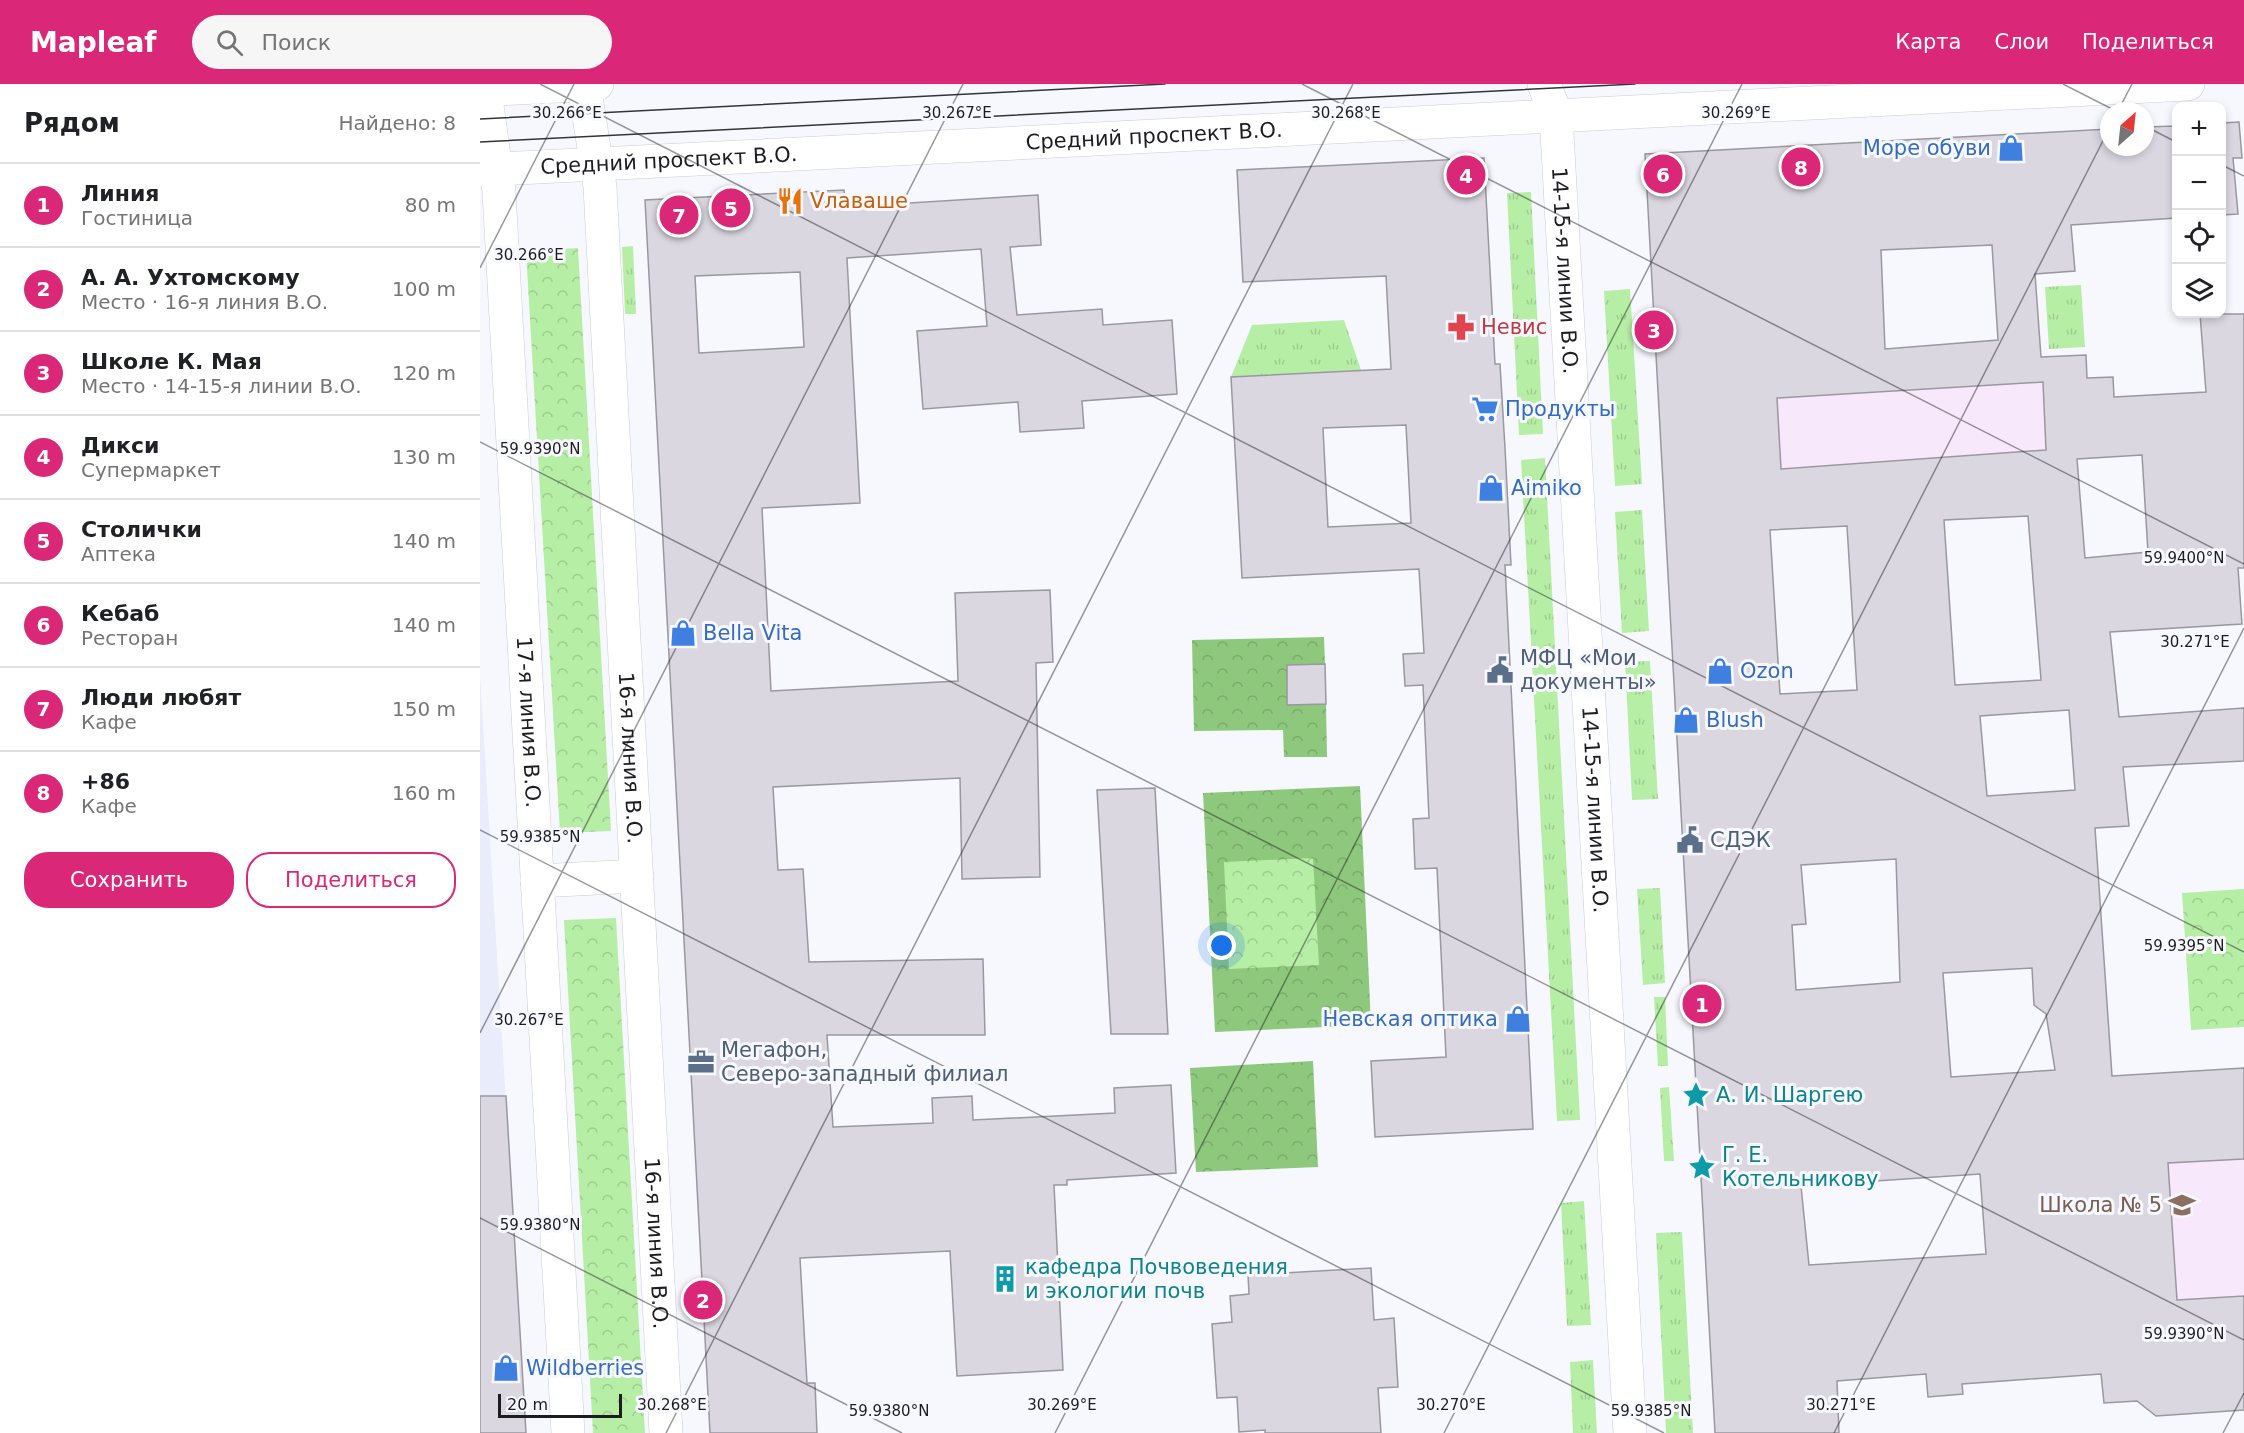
<!DOCTYPE html>
<html lang="ru">
<head>
<meta charset="utf-8">
<style>
	:root { --surface:#fff; --page:#f6f6f6; --text:#202124; --muted:#757577; --line:#e0e0e0; --accent:#db2777 }
	body { margin:0; font-family:"DejaVu Sans",sans-serif; background:var(--page); color:var(--text) }
	.controls { position:absolute; right:18px; top:18px; display:grid; overflow:hidden; border-radius:12px; box-shadow:0 3px 9px #0003 }
	.controls button { width:54px; height:54px; display:grid; place-items:center; padding:0; border:0; border-bottom:2px solid var(--line); background:var(--surface); color:var(--text); font:30px sans-serif }
	.compass { position:absolute; left:1620px; top:18px; width:54px; height:54px; border-radius:50%; background:var(--surface); box-shadow:0 3px 9px #0003; rotate:27deg }
	.scale { position:absolute; left:18px; bottom:15px; width:124px; box-sizing:border-box; padding-left:6px; border:3px solid #1d1d21; border-top:0; font-size:16px; line-height:21px; white-space:nowrap; color:#1d1d21; -webkit-text-stroke:4px #f7f8fe; paint-order:stroke }
	.you { position:absolute; left:742px; top:862px; width:21px; height:21px; margin:-15px; border:4px solid #fff; border-radius:50%; background:#1a73e8; box-shadow:0 0 0 9px #1a73e833 }
	.badge { display:grid; place-items:center; width:39px; height:39px; border-radius:50%; background:var(--accent); color:#fff; font-size:20px; font-weight:700 }
	.pin { position:absolute; translate:-50% -50%; border:3px solid #fff; box-shadow:0 2px 6px #0006 }
	.list { margin:0; padding:0; list-style:none }
	h2 { display:flex; justify-content:space-between; align-items:center; height:78px; margin:0; padding:0 24px; font-size:26px }
	h2 small { font-size:20px; font-weight:400; color:var(--muted) }
	.list li { display:grid; grid-template-columns:39px 1fr auto; gap:18px; align-items:center; box-sizing:border-box; height:84px; padding:0 24px; border-top:2px solid var(--line) }
	.list b { display:block; font-size:22px; white-space:nowrap }
	.list p { margin:0; font-size:20px; white-space:nowrap; color:var(--muted) }
	.list em { font-size:20px; font-style:normal; color:var(--muted) }
	.actions { display:flex; gap:12px; padding:18px 24px }
	.actions a { flex:1; padding:14px 0; border:2px solid var(--accent); border-radius:24px; text-align:center; font-size:21px; color:var(--accent) }
	.actions .main { background:var(--accent); color:#fff }
	.icon { flex:none; width:33px; height:33px; fill:none; stroke:currentColor; stroke-width:2; stroke-linecap:round; stroke-linejoin:round }
	.map { position:relative; flex:none; width:1764px; height:1349px; overflow:hidden }
	header { display:flex; align-items:center; gap:36px; box-sizing:border-box; height:84px; padding:0 30px; background:var(--accent); color:#fff }
	header strong { font-size:28px }
	nav { display:flex; gap:33px; margin-inline-start:auto; font-size:21px }
	.search { width:420px; height:54px; background:var(--page); display:flex; align-items:center; gap:15px; box-sizing:border-box; padding:0 21px; border-radius:33px; color:var(--muted); font-size:22px }
	main { display:flex }
	aside { flex:1; background:var(--surface) }
	.map>svg:first-child { display:block }
	.built { fill:#e9ecfa }
	.education { fill:#f8e8fb }
	.grass { fill:url(#grass-tufts) }
	.forest { fill:url(#forest-crowns) }
	.park { fill:url(#park-crowns) }
	.building { fill:#dad7e0; stroke:#9a97a0; stroke-width:1.5; fill-rule:evenodd }
	.lines { fill:none; stroke-linecap:round; stroke-linejoin:round }
	.street-casing { stroke:#caccd5; stroke-width:34 }
	.secondary-casing { stroke:#caccd5; stroke-width:34 }
	.street { stroke:#fff; stroke-width:33 }
	.secondary { stroke:#fff; stroke-width:33 }
	.tram { stroke:#343438; stroke-width:1.5 }
	.ticks { fill:none; stroke:#1d1d21; stroke-width:1.5; stroke-opacity:0.45 }
	.labels { text-anchor:middle; stroke-width:6; stroke-linejoin:round; paint-order:stroke }
	.street-label { font-size:21px; fill:#1d1d21; stroke:#f7f8fe }
	.shop-label { font-size:21px; fill:#366cbe; stroke:#f7f8fe; text-anchor:start }
	.food-label { font-size:21px; fill:#c56008; stroke:#f7f8fe; text-anchor:start }
	.health-label { font-size:21px; fill:#be3a42; stroke:#f7f8fe; text-anchor:start }
	.service-label { font-size:21px; fill:#4e5e75; stroke:#f7f8fe; text-anchor:start }
	.culture-label { font-size:21px; fill:#0d838f; stroke:#f7f8fe; text-anchor:start }
	.education-label { font-size:21px; fill:#785e54; stroke:#f7f8fe; text-anchor:end }
	.ticks-label { font-size:15px; text-anchor:middle; fill:#1d1d21; stroke:#f7f8fe; stroke-width:6; stroke-linejoin:round; paint-order:stroke }
</style>
</head>
<body>
<header>
<strong>Mapleaf</strong>
<div class="search"><svg class="icon" aria-label="search" viewBox="0 0 24 24"><circle cx="10" cy="10" r="6"/><path d="M15 15l6 6"/></svg>Поиск</div>
<nav><a>Карта</a><a>Слои</a><a>Поделиться</a></nav>
</header>
<main>
<aside>
<h2>Рядом<small>Найдено: 8</small></h2>
<ul class="list">
<li><span class="badge">1</span><div><b>Линия</b><p>Гостиница</p></div><em>80 m</em></li>
<li><span class="badge">2</span><div><b>А. А. Ухтомскому</b><p>Место · 16-я линия В.О.</p></div><em>100 m</em></li>
<li><span class="badge">3</span><div><b>Школе К. Мая</b><p>Место · 14-15-я линии В.О.</p></div><em>120 m</em></li>
<li><span class="badge">4</span><div><b>Дикси</b><p>Супермаркет</p></div><em>130 m</em></li>
<li><span class="badge">5</span><div><b>Столички</b><p>Аптека</p></div><em>140 m</em></li>
<li><span class="badge">6</span><div><b>Кебаб</b><p>Ресторан</p></div><em>140 m</em></li>
<li><span class="badge">7</span><div><b>Люди любят</b><p>Кафе</p></div><em>150 m</em></li>
<li><span class="badge">8</span><div><b>+86</b><p>Кафе</p></div><em>160 m</em></li>
</ul>
<div class="actions"><a class="main">Сохранить</a><a>Поделиться</a></div>
</aside>
<div class="map">
<svg width="1764" height="1349" viewBox="0 0 1764 1349">
	<defs>
		<pattern id="grass-tufts" width="24" height="20" patternUnits="userSpaceOnUse" patternTransform="scale(1.5)"><rect width="24" height="20" fill="#b7eea6"/><path d="M3 7l-1-3M5 7V3M7 7l1-3M15 17l-1-3M17 17v-4M19 17l1-3" fill="none" stroke="#9dcc8f"/></pattern>
		<pattern id="forest-crowns" width="20" height="18" patternUnits="userSpaceOnUse" patternTransform="scale(1.5)"><rect width="20" height="18" fill="#8ec87c"/><path d="M2 6a3 3 0 1 1 6 0M12 15a3 3 0 1 1 6 0" fill="none" stroke="#7aab6b"/></pattern>
		<pattern id="park-crowns" width="20" height="18" patternUnits="userSpaceOnUse" patternTransform="scale(1.5)"><rect width="20" height="18" fill="#b7eea6"/><path d="M2 6a3 3 0 1 1 6 0M12 15a3 3 0 1 1 6 0" fill="none" stroke="#9dcc8f"/></pattern>
	</defs>
	<rect width="100%" height="100%" fill="#f7f8fe"/>
	<polygon class="built" points="0,591 41,1267 0,1269"/>
	<g class="education">
		<polygon points="1173,202 1357,311 1563,298 1566,366 1597,365 1601,429 1185,452"/>
		<polygon points="1764,984 1764,1272 1651,1279 1632,992"/>
	</g>
	<g class="grass">
		<polygon points="1051,108 1063,350 1039,351 1027,109"/>
		<polygon points="153,162 156,230 145,230 142,163"/>
		<polygon points="1601,201 1605,263 1569,265 1565,203"/>
		<polygon points="1150,205 1162,400 1135,402 1124,207"/>
		<polygon points="864,236 881,286 751,293 772,241"/>
		<polygon points="1065,374 1100,1036 1077,1037 1041,376"/>
		<polygon points="1162,426 1169,547 1142,549 1135,428"/>
		<polygon points="1170,577 1178,715 1152,716 1145,578"/>
		<polygon points="1180,804 1185,899 1163,901 1157,805"/>
		<polygon points="1174,913 1185,913 1188,982 1178,982"/>
		<polygon points="1189,1003 1194,1077 1184,1077 1180,1004"/>
		<polygon points="1104,1117 1111,1241 1087,1242 1081,1119"/>
		<polygon points="1202,1148 1213,1349 1186,1349 1176,1149"/>
		<polygon points="1113,1276 1117,1349 1093,1349 1090,1278"/>
	</g>
	<g class="forest">
		<polygon points="844,553 845,580 807,581 807,620 846,620 847,673 804,673 803,646 714,647 712,556"/>
		<polygon points="880,702 891,941 735,948 723,709"/>
		<polygon points="833,977 838,1083 716,1088 710,984"/>
	</g>
	<g class="park">
		<polygon points="98,164 131,747 80,749 46,167"/>
		<polygon points="833,774 839,881 749,885 744,778"/>
		<polygon points="1764,805 1764,943 1711,946 1702,809"/>
		<polygon points="136,834 165,1349 113,1349 84,836"/>
	</g>
	<g class="building">
		<polygon points="1759,38 1762,74 1753,74 1758,130 1742,131 1742,39"/>
		<path d="M1696,42V134L1591,141L1595,187L1555,190L1561,273L1606,271L1607,294L1633,293L1634,313L1726,308L1720,230H1764V484H1758L1762,540L1630,548L1639,633L1764,624V677L1643,683L1649,742L1615,744L1632,992L1764,984V1075L1688,1079L1697,1216L1764,1212V1326L1676,1332L1657,1317L1624,1319L1621,1290L1482,1300L1483,1310L1448,1313L1446,1290L1357,1297L1359,1349H1235L1165,70L1629,45V63H1665V43ZM1512,161L1518,256L1405,265L1401,166ZM1563,298L1566,366L1301,385L1297,314ZM1662,371L1668,468L1605,474L1597,375ZM1548,432L1561,596L1475,601L1464,436ZM1367,442L1377,606L1300,610L1290,446ZM1589,626L1595,706L1507,712L1500,632ZM1416,775L1420,898L1316,906L1312,841L1326,840L1321,781ZM1552,884L1554,921L1566,930L1575,986L1471,993L1463,889ZM1500,1090L1506,1170L1329,1181L1321,1102Z"/>
		<path d="M1004,74L1015,280H1020L1025,364L1031,481H1025L1053,1045L895,1053L891,977L966,973L957,784L935,785L933,735L949,734L943,601L925,602L923,570L944,569L939,485L762,494L751,293L911,285L906,192L763,198L757,86ZM926,341L931,439L848,443L843,344Z"/>
		<path d="M364,106L365,123L558,111L561,161L530,163L537,231L622,225L623,241L692,236L697,310L602,317L604,344L540,348L538,318L443,325L437,247L507,242L501,165L367,174L380,419L282,424L291,607L478,597L475,509L570,506L573,578L556,579L560,793L482,795L480,694L293,703L298,786L323,785L329,878L503,875L505,951H347L353,1043L453,1039L452,1014L492,1012L493,1036L635,1029L634,1004L691,1001L696,1089L587,1096V1101H574L583,1286L477,1292L470,1167L320,1174L327,1299H335L337,1349H230L165,116ZM320,188L324,263L219,269L215,192Z"/>
		<polygon points="845,580 846,620 807,621 807,581"/>
		<polygon points="675,704 688,950 631,950 617,706"/>
		<polygon points="0,1012 26,1012 46,1349 0,1349"/>
		<polygon points="891,1184 894,1236 914,1234 918,1303 898,1304 901,1349 785,1349 785,1346 759,1348 757,1313 737,1314 732,1240 752,1238 750,1212 769,1210 768,1191"/>
	</g>
	<g class="lines">
		<defs>
			<g id="street">
				<path id="s1" d="M1064,0L1076,31L1150,1349"/>
			</g>
			<g id="secondary">
				<path id="s2" d="M4,0L19,108L88,1349"/>
				<path id="s3" d="M104,0L120,103L186,1349"/>
				<polyline points="0,6 117,0"/>
				<path id="s4" d="M0,86L1708,0"/>
				<polyline points="57,797 157,792"/>
			</g>
		</defs>
		<use href="#street" class="street-casing"/>
		<use href="#secondary" class="secondary-casing"/>
		<use href="#street" class="street"/>
		<use href="#secondary" class="secondary"/>
		<g class="tram">
			<polyline points="0,35 685,0"/>
			<polyline points="0,58 1155,0"/>
		</g>
	</g>
	<path class="ticks" d="M60,0L1764,868M822,0L1764,480M1583,0L1636,27M1638,27L1652,0M1665,42L1696,58M1742,81L1764,92M0,184L94,0M0,358L1764,1256M0,746L1184,1349M0,949L483,0M0,1134L422,1349M186,1349L873,0M575,1349L1262,0M964,1349L1629,45M1354,1349L1764,544M1743,1349L1764,1309"/>
	<defs>
		<symbol id="shop-bare" viewBox="-9 -9 18 18"><path d="M-5-2.5h2.3a2.7 3.5 0 0 1 5.4 0H5L5.5 6h-11ZM-1.5-2.5h3a1.5 2.3 0 0 0-3 0Z" fill="#3f7fe0" stroke="#f7f8fe" stroke-width="2.5" paint-order="stroke"/></symbol>
		<symbol id="restaurant-bare" viewBox="-9 -9 18 18"><path d="M-5-6h1v4h1v-4h1v4h1v-4h1v5L-1.5 .5V6h-2V.5L-5-1ZM5-6V6H3V1.5H1.5Q1.5-4 5-6Z" fill="#e8710a" stroke="#f7f8fe" stroke-width="2.5" paint-order="stroke"/></symbol>
		<symbol id="pharmacy-bare" viewBox="-9 -9 18 18"><path d="M-2-6h4v4h4v4h-4v4h-4v-4h-4v-4h4Z" fill="#e0444e" stroke="#f7f8fe" stroke-width="2.5" paint-order="stroke"/></symbol>
		<symbol id="supermarket-bare" viewBox="-9 -9 18 18"><path d="M-6-5.5h2.5l.6 2H6L4.5 2H-2.5L-4.4-4H-6ZM-1.5 3.2a1.3 1.3 0 1 0 .1 0ZM3 3.2a1.3 1.3 0 1 0 .1 0Z" fill="#3f7fe0" stroke="#f7f8fe" stroke-width="2.5" paint-order="stroke"/></symbol>
		<symbol id="civic-bare" viewBox="-9 -9 18 18"><path d="M-.6-6.5H3V-4.5H.6V-3L4-1V1h2V6H-6V1h2V-1L-.6-3ZM-1.2 2.5V6h2.4V2.5Z" fill="#5c6f8a" stroke="#f7f8fe" stroke-width="2.5" paint-order="stroke"/></symbol>
		<symbol id="office-bare" viewBox="-9 -9 18 18"><path d="M-6-3h4V-5.5h4V-3h4V5H-6ZM-1-4.5V-3h2v-1.5ZM-6 0V1H6V0Z" fill="#5c6f8a" stroke="#f7f8fe" stroke-width="2.5" paint-order="stroke"/></symbol>
		<symbol id="sight-bare" viewBox="-9 -9 18 18"><path d="M0-6L1.8-2.2L6-1.7L2.9 1.2L3.7 5.4L0 3.3L-3.7 5.4L-2.9 1.2L-6-1.7L-1.8-2.2Z" fill="#0f9aa8" stroke="#f7f8fe" stroke-width="2.5" paint-order="stroke"/></symbol>
		<symbol id="school-bare" viewBox="-9 -9 18 18"><path d="M0-5L7-2L0 1L-7-2ZM-4 1L0 2.5L4 1V4Q0 6-4 4Z" fill="#8d6e63" stroke="#f7f8fe" stroke-width="2.5" paint-order="stroke"/></symbol>
		<symbol id="building-bare" viewBox="-9 -9 18 18"><path d="M-4-6H4V6H1V3H-1V6H-4ZM-2.5-4.3h1.7v1.8h-1.7ZM.8-4.3h1.7v1.8H.8ZM-2.5-1h1.7V.8h-1.7ZM.8-1h1.7V.8H.8Z" fill="#0f9aa8" stroke="#f7f8fe" stroke-width="2.5" paint-order="stroke"/></symbol>
	</defs>
	<g fill-rule="evenodd">
		<use href="#shop-bare" x="1512" y="45" width="38" height="38"/>
		<use href="#restaurant-bare" x="291" y="98" width="38" height="38"/>
		<use href="#pharmacy-bare" x="962" y="224" width="38" height="38"/>
		<use href="#supermarket-bare" x="986" y="306" width="38" height="38"/>
		<use href="#shop-bare" x="992" y="385" width="38" height="38"/>
		<use href="#shop-bare" x="184" y="530" width="38" height="38"/>
		<use href="#civic-bare" x="1001" y="567" width="38" height="38"/>
		<use href="#shop-bare" x="1221" y="568" width="38" height="38"/>
		<use href="#shop-bare" x="1187" y="617" width="38" height="38"/>
		<use href="#civic-bare" x="1191" y="737" width="38" height="38"/>
		<use href="#shop-bare" x="1019" y="916" width="38" height="38"/>
		<use href="#office-bare" x="202" y="959" width="38" height="38"/>
		<use href="#sight-bare" x="1197" y="992" width="38" height="38"/>
		<use href="#sight-bare" x="1203" y="1064" width="38" height="38"/>
		<use href="#school-bare" x="1683" y="1102" width="38" height="38"/>
		<use href="#building-bare" x="506" y="1176" width="38" height="38"/>
		<use href="#shop-bare" x="7" y="1265" width="38" height="38"/>
	</g>
	<g class="labels">
		<g class="street-label">
			<text dy="7" stroke="none"><textPath href="#s4" startOffset="675">Средний проспект В.О.</textPath></text>
			<text dy="7" stroke="none"><textPath href="#s4" startOffset="189">Средний проспект В.О.</textPath></text>
			<text dy="7" stroke="none"><textPath href="#s1" startOffset="189">14-15-я линии В.О.</textPath></text>
			<text dy="7" stroke="none"><textPath href="#s2" startOffset="640">17-я линия В.О.</textPath></text>
			<text dy="7" stroke="none"><textPath href="#s3" startOffset="676">16-я линия В.О.</textPath></text>
			<text dy="7" stroke="none"><textPath href="#s1" startOffset="729">14-15-я линии В.О.</textPath></text>
			<text dy="7" stroke="none"><textPath href="#s3" startOffset="1162">16-я линия В.О.</textPath></text>
		</g>
		<g class="shop-label">
			<text x="1511" y="71" text-anchor="end">Море обуви</text>
			<text x="1025" y="332">Продукты</text>
			<text x="1031" y="411">Aimiko</text>
			<text x="223" y="556">Bella Vita</text>
			<text x="1260" y="594">Ozon</text>
			<text x="1226" y="643">Blush</text>
			<text x="1018" y="942" text-anchor="end">Невская оптика</text>
			<text x="46" y="1291">Wildberries</text>
		</g>
		<g class="food-label">
			<text x="330" y="124">Vлаваше</text>
		</g>
		<g class="health-label">
			<text x="1001" y="250">Невис</text>
		</g>
		<g class="service-label">
			<text x="1040" y="581">МФЦ «Мои<tspan x="1040" dy="24">документы»</tspan></text>
			<text x="1230" y="763">СДЭК</text>
			<text x="241" y="973">Мегафон,<tspan x="241" dy="24">Северо-западный филиал</tspan></text>
		</g>
		<g class="culture-label">
			<text x="1236" y="1018">А. И. Шаргею</text>
			<text x="1242" y="1078">Г. Е.<tspan x="1242" dy="24">Котельникову</tspan></text>
			<text x="545" y="1190">кафедра Почвоведения<tspan x="545" dy="24">и экологии почв</tspan></text>
		</g>
		<g class="education-label">
			<text x="1682" y="1128">Школа № 5</text>
		</g>
	</g>
	<g class="ticks-label">
		<text x="87" y="34">30.266°E</text>
		<text x="477" y="34">30.267°E</text>
		<text x="866" y="34">30.268°E</text>
		<text x="1256" y="34">30.269°E</text>
		<text x="49" y="176">30.266°E</text>
		<text x="60" y="370">59.9390°N</text>
		<text x="1704" y="479">59.9400°N</text>
		<text x="1715" y="563">30.271°E</text>
		<text x="60" y="758">59.9385°N</text>
		<text x="1704" y="867">59.9395°N</text>
		<text x="49" y="941">30.267°E</text>
		<text x="60" y="1146">59.9380°N</text>
		<text x="1704" y="1255">59.9390°N</text>
		<text x="192" y="1326">30.268°E</text>
		<text x="582" y="1326">30.269°E</text>
		<text x="971" y="1326">30.270°E</text>
		<text x="1361" y="1326">30.271°E</text>
		<text x="409" y="1332">59.9380°N</text>
		<text x="1171" y="1332">59.9385°N</text>
	</g>
</svg>
<div class="controls">
<button>+</button>
<button>−</button>
<button><svg class="icon" aria-label="locate" viewBox="0 0 24 24"><circle cx="12" cy="12" r="6"/><path d="M12 2v4M12 18v4M2 12h4M18 12h4"/></svg></button>
<button><svg class="icon" aria-label="layers" viewBox="0 0 24 24"><path d="M12 4l9 5-9 5-9-5zM3 14l9 5 9-5"/></svg></button>
</div>
<svg class="compass" viewBox="-18 -18 36 36"><path d="M0-13l5 13h-10z" fill="#e53935"/><path d="M0 13l5-13h-10z" fill="#757577"/></svg>
<div class="scale">20 m</div>
<div class="you"></div>
<div class="pin badge" style="left:1222px;top:920px">1</div>
<div class="pin badge" style="left:223px;top:1216px">2</div>
<div class="pin badge" style="left:1174px;top:246px">3</div>
<div class="pin badge" style="left:986px;top:91px">4</div>
<div class="pin badge" style="left:251px;top:124px">5</div>
<div class="pin badge" style="left:1183px;top:90px">6</div>
<div class="pin badge" style="left:199px;top:131px">7</div>
<div class="pin badge" style="left:1321px;top:83px">8</div>
</div>
</main>
</body>
</html>
